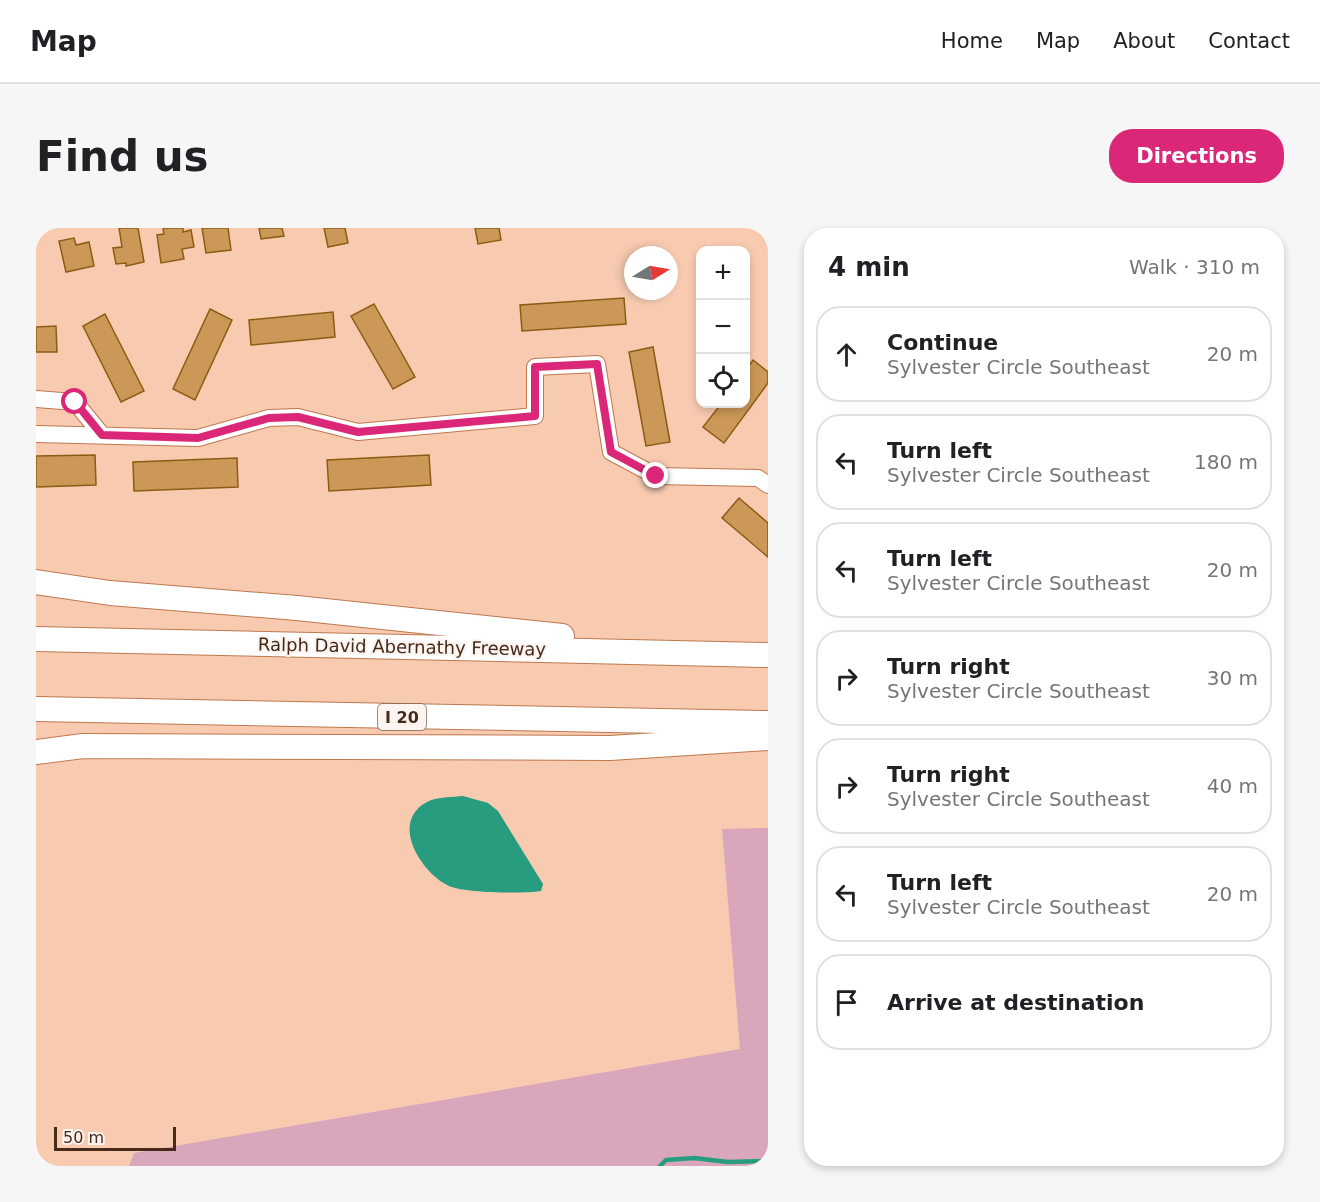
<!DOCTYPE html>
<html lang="en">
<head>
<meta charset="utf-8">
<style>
	:root { --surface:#fff; --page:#f6f6f6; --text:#202124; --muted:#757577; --line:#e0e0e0; --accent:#db2777 }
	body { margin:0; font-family:"DejaVu Sans",sans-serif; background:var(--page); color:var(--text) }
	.controls { position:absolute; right:18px; top:18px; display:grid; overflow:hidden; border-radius:12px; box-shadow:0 3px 9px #0003 }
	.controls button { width:54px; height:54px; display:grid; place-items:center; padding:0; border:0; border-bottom:2px solid var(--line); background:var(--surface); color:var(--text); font:30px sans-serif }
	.compass { position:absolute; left:588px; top:18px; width:54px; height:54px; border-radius:50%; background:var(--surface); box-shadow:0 3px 9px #0003; rotate:79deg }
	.scale { position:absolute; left:18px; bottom:15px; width:122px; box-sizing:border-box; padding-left:6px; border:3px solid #472a18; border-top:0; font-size:16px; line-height:21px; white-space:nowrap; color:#472a18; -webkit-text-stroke:4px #fcf4f0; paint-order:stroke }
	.stop { position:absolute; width:18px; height:18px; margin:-14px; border:4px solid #db2777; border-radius:50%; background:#fff }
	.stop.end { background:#db2777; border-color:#fff; box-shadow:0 2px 6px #0008 }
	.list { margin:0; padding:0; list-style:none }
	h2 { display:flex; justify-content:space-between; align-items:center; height:78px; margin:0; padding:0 24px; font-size:26px }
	h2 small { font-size:20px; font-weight:400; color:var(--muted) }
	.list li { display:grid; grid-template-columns:39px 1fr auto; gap:18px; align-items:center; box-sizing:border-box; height:96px; margin:0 12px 12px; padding:0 12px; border:2px solid var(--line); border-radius:24px }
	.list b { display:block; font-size:22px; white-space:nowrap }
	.list p { margin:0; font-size:20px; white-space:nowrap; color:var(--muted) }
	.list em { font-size:20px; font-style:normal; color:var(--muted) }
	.icon { flex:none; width:33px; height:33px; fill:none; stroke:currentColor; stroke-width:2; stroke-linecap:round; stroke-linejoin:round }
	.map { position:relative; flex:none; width:732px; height:938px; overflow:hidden; border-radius:24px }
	header { display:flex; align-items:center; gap:36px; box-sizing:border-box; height:84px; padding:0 30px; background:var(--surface); border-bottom:2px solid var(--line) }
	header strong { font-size:28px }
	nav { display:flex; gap:33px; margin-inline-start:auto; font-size:21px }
	.intro { display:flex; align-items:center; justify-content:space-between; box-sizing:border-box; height:144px; padding:0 36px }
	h1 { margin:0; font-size:42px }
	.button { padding:15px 27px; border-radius:24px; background:var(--accent); color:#fff; font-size:21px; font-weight:700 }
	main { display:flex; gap:36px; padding:0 36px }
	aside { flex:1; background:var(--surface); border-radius:24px; box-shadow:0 3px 9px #0003 }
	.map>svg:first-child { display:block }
	.green { fill:#d9a6bc }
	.water { fill:#289c7e }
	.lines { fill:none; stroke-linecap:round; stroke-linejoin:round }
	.stream { stroke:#289c7e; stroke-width:4.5 }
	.building { fill:#cb9857; stroke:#8c5c14; stroke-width:1.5 }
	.minor-casing { stroke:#bd784f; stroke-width:18 }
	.highway-casing { stroke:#bd784f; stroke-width:26 }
	.minor { stroke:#fff; stroke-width:16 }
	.highway { stroke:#fff; stroke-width:24 }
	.route { stroke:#db2777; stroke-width:8 }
	.labels { text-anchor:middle; stroke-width:4.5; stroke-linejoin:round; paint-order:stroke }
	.shield { fill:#fcf4f0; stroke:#7d6759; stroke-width:1.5 }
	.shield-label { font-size:16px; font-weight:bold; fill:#472a18 }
	.street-label { font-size:18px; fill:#472a18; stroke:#fcf4f0 }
</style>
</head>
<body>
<header>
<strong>Map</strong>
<nav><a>Home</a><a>Map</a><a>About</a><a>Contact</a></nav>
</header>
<div class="intro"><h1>Find us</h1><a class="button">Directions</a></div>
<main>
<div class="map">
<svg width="732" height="938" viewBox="0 0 732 938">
	<rect width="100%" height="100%" fill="#f8cbb1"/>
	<polygon class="green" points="732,600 732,938 93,938 98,925 704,821 686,601"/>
	<path class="water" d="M427,568L452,575L462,583L507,656L505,663C488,666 428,665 413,658C385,645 353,594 391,574C400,569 417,569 427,568Z"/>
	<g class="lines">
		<polyline class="stream" points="624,938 630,932 658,930 692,934 732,933"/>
	</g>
	<g class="building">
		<polygon points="83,0 102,0 108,34 90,38 90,35 80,36 77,20 86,19"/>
		<polygon points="127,0 147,0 147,4 155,2 158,19 146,21 148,31 125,35 121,7 128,6"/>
		<polygon points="166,0 192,0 195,22 170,25"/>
		<polygon points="223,0 246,0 248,8 225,11"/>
		<polygon points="288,0 309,0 312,15 292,19"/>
		<polygon points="439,0 463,0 465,12 442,16"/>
		<polygon points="38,10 40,17 53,14 58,38 30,44 23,13"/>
		<polygon points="588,70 590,96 486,103 484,77"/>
		<polygon points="338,76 379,149 357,161 315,88"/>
		<polygon points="174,81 196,92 159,172 137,161"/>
		<polygon points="297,84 299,109 215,117 213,92"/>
		<polygon points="69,86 108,163 85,174 47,98"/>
		<polygon points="20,98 21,124 0,124 0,99"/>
		<polygon points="617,119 634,214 610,218 593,124"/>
		<polygon points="717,132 732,144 732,155 688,215 667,199 685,176 710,176 710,142"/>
		<polygon points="59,227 60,257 0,259 0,228"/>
		<polygon points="393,227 395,257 293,263 291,232"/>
		<polygon points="201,230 202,259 98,263 97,234"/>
		<polygon points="703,270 732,295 732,329 686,290"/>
	</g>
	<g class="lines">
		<defs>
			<g id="minor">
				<polyline points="0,171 39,174 66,207"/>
				<polyline points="0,206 162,210 233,190 262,189 322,204 499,188 499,139 561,136 575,224 620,248 722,250 732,257"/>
			</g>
			<g id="highway">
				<polyline points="0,354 74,365 261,380 526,408"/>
				<polyline points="0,411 732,427"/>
				<polyline points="0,481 732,495"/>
				<polyline points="0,524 47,518 574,520 732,510"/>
			</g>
		</defs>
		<use href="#minor" class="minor-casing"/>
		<use href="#highway" class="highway-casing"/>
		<use href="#minor" class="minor"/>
		<use href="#highway" class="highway"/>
	</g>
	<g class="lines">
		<polyline class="route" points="39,174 66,207 162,210 233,190 262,189 322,204 499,188 499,139 561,136 575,224 620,248"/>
	</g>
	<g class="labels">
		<rect class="shield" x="342" y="476" width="48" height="26" rx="4.5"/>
		<g class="shield-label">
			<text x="366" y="495">I 20</text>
		</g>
		<g class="street-label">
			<text transform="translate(366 419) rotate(1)" y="6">Ralph David Abernathy Freeway</text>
		</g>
	</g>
</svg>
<div class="controls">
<button>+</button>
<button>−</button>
<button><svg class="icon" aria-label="locate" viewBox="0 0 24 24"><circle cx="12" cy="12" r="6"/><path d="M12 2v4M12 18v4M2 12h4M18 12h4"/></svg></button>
</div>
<svg class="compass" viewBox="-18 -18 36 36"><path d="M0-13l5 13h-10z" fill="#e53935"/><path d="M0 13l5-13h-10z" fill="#757577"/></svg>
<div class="scale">50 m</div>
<div class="stop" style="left:39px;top:174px"></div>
<div class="stop end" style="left:620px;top:248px"></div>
</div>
<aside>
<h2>4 min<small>Walk · 310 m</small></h2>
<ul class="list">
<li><svg class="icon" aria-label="ahead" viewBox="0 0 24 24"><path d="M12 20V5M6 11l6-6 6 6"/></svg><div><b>Continue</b><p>Sylvester Circle Southeast</p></div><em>20 m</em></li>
<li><svg class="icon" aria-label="left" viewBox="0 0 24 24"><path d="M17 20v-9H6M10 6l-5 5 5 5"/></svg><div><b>Turn left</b><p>Sylvester Circle Southeast</p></div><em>180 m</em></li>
<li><svg class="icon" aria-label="left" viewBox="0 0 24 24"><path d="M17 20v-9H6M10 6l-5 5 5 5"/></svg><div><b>Turn left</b><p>Sylvester Circle Southeast</p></div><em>20 m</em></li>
<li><svg class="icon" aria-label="right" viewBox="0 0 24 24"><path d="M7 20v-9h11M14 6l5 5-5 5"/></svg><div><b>Turn right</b><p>Sylvester Circle Southeast</p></div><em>30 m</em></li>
<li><svg class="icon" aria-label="right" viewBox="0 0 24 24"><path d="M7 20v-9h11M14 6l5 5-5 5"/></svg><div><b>Turn right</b><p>Sylvester Circle Southeast</p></div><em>40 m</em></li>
<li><svg class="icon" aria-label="left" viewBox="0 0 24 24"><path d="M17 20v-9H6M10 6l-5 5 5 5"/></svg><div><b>Turn left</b><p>Sylvester Circle Southeast</p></div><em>20 m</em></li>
<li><svg class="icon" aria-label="arrive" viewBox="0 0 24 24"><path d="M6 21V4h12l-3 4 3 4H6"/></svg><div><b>Arrive at destination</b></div></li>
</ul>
</aside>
</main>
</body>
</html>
